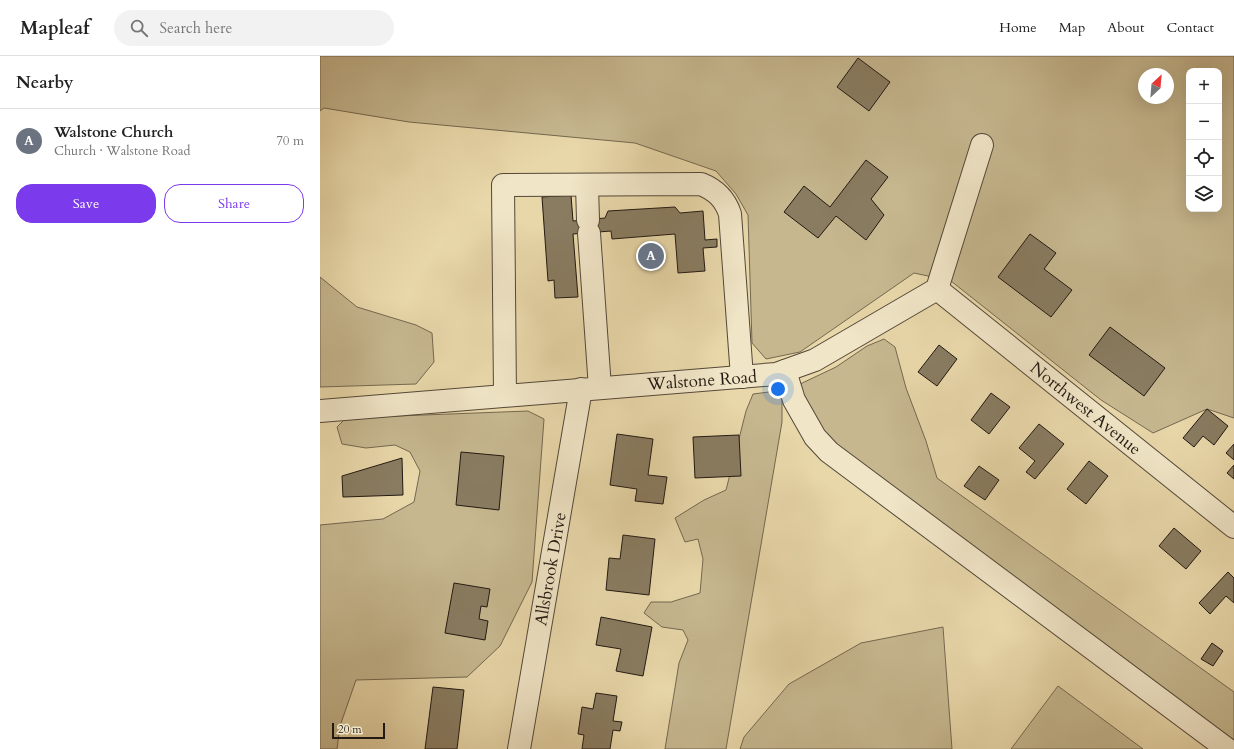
<!DOCTYPE html>
<html lang="en">
<head>
<meta charset="utf-8">
<style>
	:root { --surface:#fff; --page:#f2f2f2; --text:#222; --muted:#767676; --line:#e0e0e0; --accent:#7c3aed }
	body { margin:0; font-family:Cardo,serif; background:var(--page); color:var(--text) }
	.controls { position:absolute; right:12px; top:12px; display:grid; overflow:hidden; border-radius:8px; box-shadow:0 4px 16px #0002 }
	.controls button { width:36px; height:36px; display:grid; place-items:center; padding:0; border:0; border-bottom:1px solid var(--line); background:var(--surface); color:var(--text); font:20px sans-serif }
	.compass { position:absolute; left:818px; top:12px; width:36px; height:36px; border-radius:50%; background:var(--surface); box-shadow:0 4px 16px #0002; rotate:26deg }
	.scale { position:absolute; left:12px; bottom:10px; width:53px; box-sizing:border-box; padding-left:4px; border:2px solid #221912; border-top:0; font-size:11px; line-height:14px; white-space:nowrap; color:#221912; -webkit-text-stroke:3px #f0e5c7; paint-order:stroke }
	.you { position:absolute; left:458px; top:333px; width:14px; height:14px; margin:-10px; border:3px solid #fff; border-radius:50%; background:#1a73e8; box-shadow:0 0 0 6px #1a73e833 }
	.badge { display:grid; place-items:center; width:26px; height:26px; border-radius:50%; background:var(--accent); color:#fff; font-size:13px; font-weight:700 }
	.pin { position:absolute; translate:-50% -50%; border:2px solid #fff; box-shadow:0 1px 4px #0006 }
	.list { margin:0; padding:0; list-style:none }
	h2 { display:flex; justify-content:space-between; align-items:center; height:52px; margin:0; padding:0 16px; font-size:17px }
	h2 small { font-size:13px; font-weight:400; color:var(--muted) }
	.list li { display:grid; grid-template-columns:26px 1fr auto; gap:12px; align-items:center; box-sizing:border-box; height:64px; padding:0 16px; border-top:1px solid var(--line) }
	.list b { display:block; font-size:15px; white-space:nowrap }
	.list p { margin:0; font-size:13px; white-space:nowrap; color:var(--muted) }
	.list em { font-size:13px; font-style:normal; color:var(--muted) }
	.actions { display:flex; gap:8px; padding:12px 16px }
	.actions a { flex:1; padding:9px 0; border:1px solid var(--accent); border-radius:16px; text-align:center; font-size:14px; color:var(--accent) }
	.actions .main { background:var(--accent); color:#fff }
	.icon { flex:none; width:22px; height:22px; fill:none; stroke:currentColor; stroke-width:2; stroke-linecap:round; stroke-linejoin:round }
	.map { position:relative; flex:none; width:914px; height:693px; overflow:hidden }
	header { display:flex; align-items:center; gap:24px; box-sizing:border-box; height:56px; padding:0 20px; background:var(--surface); border-bottom:1px solid var(--line) }
	header strong { font-size:19px }
	nav { display:flex; gap:22px; margin-inline-start:auto; font-size:14px }
	.search { width:280px; height:36px; background:var(--page); display:flex; align-items:center; gap:10px; box-sizing:border-box; padding:0 14px; border-radius:22px; color:var(--muted); font-size:15px }
	main { display:flex }
	aside { flex:1; background:var(--surface) }
	.map>svg:first-child { display:block }
	.green { fill:#c6b78f; stroke:#746850; fill-rule:evenodd }
	.building { fill:#897c61; stroke:#221912 }
	.lines { fill:none; stroke-linecap:round; stroke-linejoin:round }
	.minor-casing { stroke:#544838; stroke-width:24 }
	.minor { stroke:#f0e5c7; stroke-width:22 }
	.labels { text-anchor:middle; stroke-width:3; stroke-linejoin:round; paint-order:stroke }
	.street-label { font-size:17px; fill:#221912; stroke:#f0e5c7 }
</style>
</head>
<body>
<header>
<strong>Mapleaf</strong>
<div class="search"><svg class="icon" aria-label="search" viewBox="0 0 24 24"><circle cx="10" cy="10" r="6"/><path d="M15 15l6 6"/></svg>Search here</div>
<nav><a>Home</a><a>Map</a><a>About</a><a>Contact</a></nav>
</header>
<main>
<aside>
<h2>Nearby<small></small></h2>
<ul class="list">
<li><span class="badge" style="background:#6b7280">A</span><div><b>Walstone Church</b><p>Church · Walstone Road</p></div><em>70 m</em></li>
</ul>
<div class="actions"><a class="main">Save</a><a>Share</a></div>
</aside>
<div class="map">
<svg width="914" height="693" viewBox="0 0 914 693">
	<rect width="100%" height="100%" fill="#e8d7a9"/>
	<filter id="stains"><feTurbulence type="fractalNoise" baseFrequency=".005" numOctaves="4"/><feColorMatrix values="0 0 0 0 .2 0 0 0 0 .09 0 0 0 0 .02 0 0 0 .5 -.17"/></filter>
	<radialGradient id="worn" r=".72"><stop offset=".6" stop-color="#630" stop-opacity="0"/><stop offset="1" stop-color="#630" stop-opacity=".3"/></radialGradient>
	<g class="green">
		<path d="M0,0H914V362L887,353L833,377L781,344L631,225L594,217L480,296L446,303L432,287L428,159L416,138L396,115L315,87L89,66L4,52L0,55ZM869,15H899V153H869ZM824,18H848V42H824Z"/>
		<polygon points="0,221 37,251 96,269 112,277 114,306 96,328 0,331"/>
		<polygon points="564,283 575,291 586,332 606,385 617,422 914,636 914,689 500,376 478,329 516,311 547,290"/>
		<polygon points="449,336 462,343 462,366 406,693 345,693 359,607 368,584 363,574 342,571 324,557 331,546 351,546 380,537 383,503 378,483 365,486 355,462 384,444 406,434 426,355 433,338"/>
		<polygon points="208,355 224,363 212,526 180,590 147,621 36,624 20,670 17,693 0,693 0,469 63,463 94,446 100,415 90,396 75,389 46,392 22,388 17,371 26,362"/>
		<polygon points="623,571 632,693 420,693 424,681 469,628 541,587"/>
		<polygon points="738,630 823,693 691,693"/>
	</g>
	<g class="building">
		<polygon points="538,2 570,26 549,55 517,31"/>
		<polygon points="546,104 568,121 551,143 564,159 546,184 516,160 498,182 464,156 484,130 510,151"/>
		<polygon points="251,139 253,165 285,162 288,155 355,151 360,157 383,155 385,184 397,183 397,191 383,192 385,215 358,217 355,178 292,183 291,175 253,178 258,241 235,242 234,224 228,225 222,141"/>
		<polygon points="710,178 736,197 724,213 752,234 731,261 678,221"/>
		<polygon points="790,271 845,312 824,340 769,299"/>
		<polygon points="619,289 637,303 617,330 598,316"/>
		<polygon points="671,337 690,351 669,378 651,364"/>
		<polygon points="887,353 908,370 894,389 883,380 874,391 863,382"/>
		<polygon points="719,368 744,388 715,423 706,416 715,405 699,392"/>
		<polygon points="297,378 333,383 328,419 347,421 343,448 315,445 317,433 290,429"/>
		<polygon points="419,379 421,420 375,422 373,381"/>
		<polygon points="914,388 914,404 906,397"/>
		<polygon points="141,396 184,400 179,454 136,449"/>
		<polygon points="82,402 83,439 23,441 22,420"/>
		<polygon points="769,405 788,420 766,448 747,433"/>
		<polygon points="914,409 914,423 907,417"/>
		<polygon points="659,410 679,424 665,444 644,430"/>
		<polygon points="854,472 881,495 866,513 839,490"/>
		<polygon points="303,479 335,483 329,539 286,534 289,502 300,503"/>
		<polygon points="908,516 914,522 914,547 906,540 890,558 879,547"/>
		<polygon points="134,527 170,533 167,551 161,550 159,563 168,565 165,584 125,577"/>
		<polygon points="281,561 332,571 323,620 296,615 301,593 276,589"/>
		<polygon points="892,587 903,595 893,610 881,603"/>
		<polygon points="113,631 144,634 137,693 105,693"/>
		<polygon points="276,637 297,640 293,665 302,666 300,675 293,674 290,693 262,693 264,679 258,678 262,651 273,653"/>
	</g>
	<g class="lines">
		<defs>
			<g id="minor">
				<polyline points="267,129 268,164"/>
				<polyline points="269,177 280,332"/>
				<polyline points="617,233 914,471"/>
				<polyline points="465,315 474,344 495,381 509,396 907,693"/>
				<path d="M185,339L183,129L381,128C396,134 405,143 410,158L422,321"/>
				<polyline points="0,355 456,318 495,304 617,233 662,89"/>
				<polyline points="199,693 261,333"/>
			</g>
		</defs>
		<use href="#minor" class="minor-casing"/>
		<use href="#minor" class="minor"/>
	</g>
	<g class="labels">
		<g class="street-label">
			<text transform="translate(382 324) rotate(-4)" y="6">Walstone Road</text>
			<text transform="translate(766 352) rotate(39)" y="6">Northwest Avenue</text>
			<text transform="translate(230 513) rotate(-80)" y="6">Allsbrook Drive</text>
		</g>
	</g>
	<rect width="100%" height="100%" filter="url(#stains)"/>
	<rect width="100%" height="100%" fill="url(#worn)"/>
</svg>
<div class="controls">
<button>+</button>
<button>−</button>
<button><svg class="icon" aria-label="locate" viewBox="0 0 24 24"><circle cx="12" cy="12" r="6"/><path d="M12 2v4M12 18v4M2 12h4M18 12h4"/></svg></button>
<button><svg class="icon" aria-label="layers" viewBox="0 0 24 24"><path d="M12 4l9 5-9 5-9-5zM3 14l9 5 9-5"/></svg></button>
</div>
<svg class="compass" viewBox="-18 -18 36 36"><path d="M0-13l5 13h-10z" fill="#e53935"/><path d="M0 13l5-13h-10z" fill="#767676"/></svg>
<div class="scale">20 m</div>
<div class="you"></div>
<div class="pin badge" style="left:331px;top:200px;background:#6b7280">A</div>
</div>
</main>
</body>
</html>
